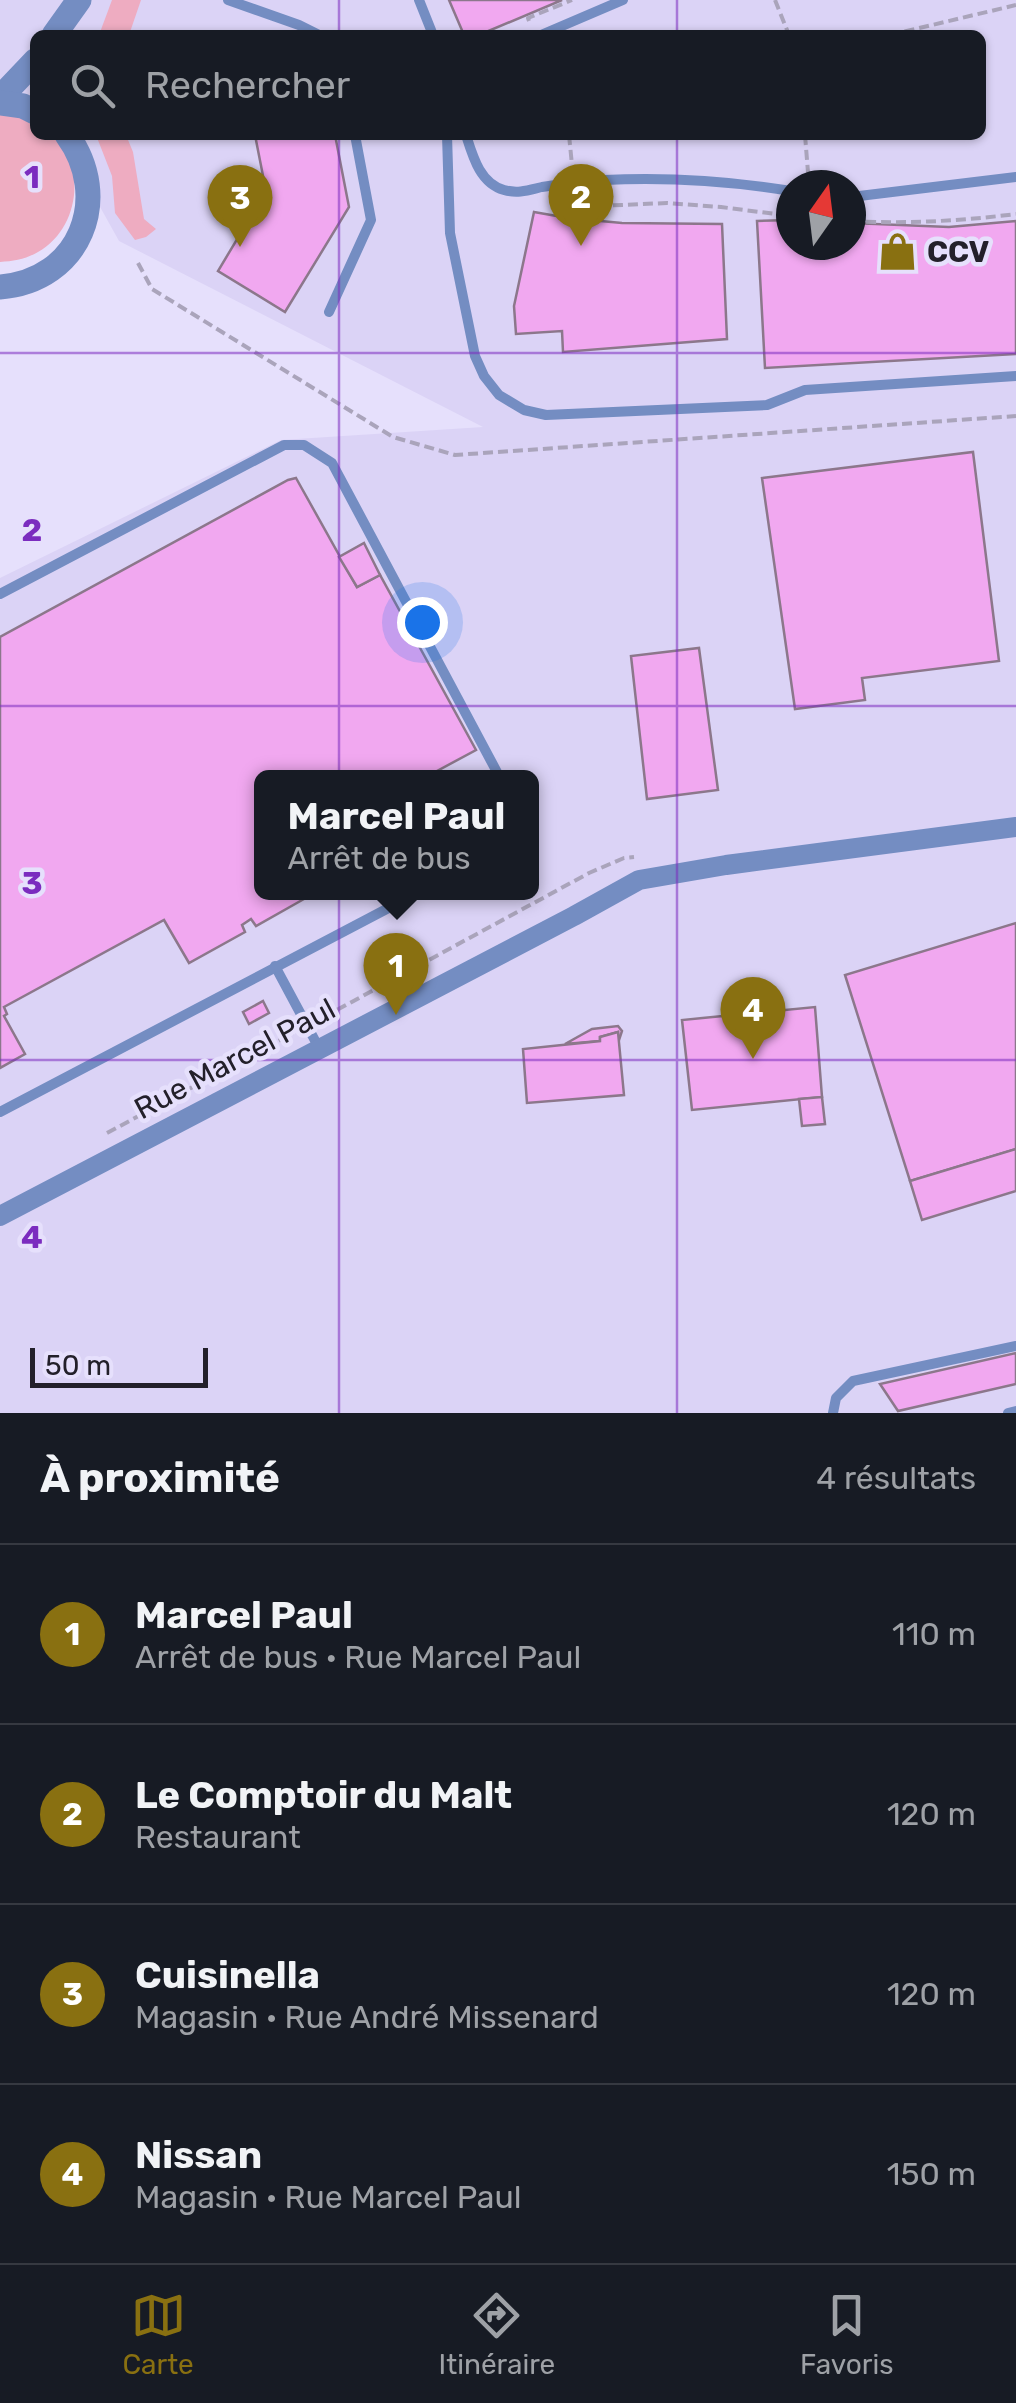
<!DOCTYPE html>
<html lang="fr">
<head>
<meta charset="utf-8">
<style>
	:root { --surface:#171b24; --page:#20242c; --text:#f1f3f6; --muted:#9ea1a6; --line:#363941; --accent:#897011 }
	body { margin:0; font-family:Rubik,sans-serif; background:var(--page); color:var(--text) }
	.compass { position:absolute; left:776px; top:170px; width:90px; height:90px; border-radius:50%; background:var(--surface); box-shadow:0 2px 8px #0004; rotate:14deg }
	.scale { position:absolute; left:30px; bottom:25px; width:178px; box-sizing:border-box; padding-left:10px; border:5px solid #23202a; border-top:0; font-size:28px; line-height:35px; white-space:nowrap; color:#23202a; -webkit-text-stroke:8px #e6e0fc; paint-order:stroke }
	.you { position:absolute; left:422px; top:622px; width:35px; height:35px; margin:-25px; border:8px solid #fff; border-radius:50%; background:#1a73e8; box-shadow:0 0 0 15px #1a73e833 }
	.badge { display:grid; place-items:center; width:65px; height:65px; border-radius:50%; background:var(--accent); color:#fff; font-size:32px; font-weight:700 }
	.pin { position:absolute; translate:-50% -82px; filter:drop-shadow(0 2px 5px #0008) }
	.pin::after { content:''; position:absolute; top:52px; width:35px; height:30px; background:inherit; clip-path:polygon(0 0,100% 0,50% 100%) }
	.popup { position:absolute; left:254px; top:770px; width:285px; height:130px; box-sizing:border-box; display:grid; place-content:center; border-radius:15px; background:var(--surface); filter:drop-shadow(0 2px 8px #0005); font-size:32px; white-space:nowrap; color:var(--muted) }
	.popup b { font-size:38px; color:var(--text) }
	.popup::after { content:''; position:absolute; left:50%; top:100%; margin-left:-20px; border:20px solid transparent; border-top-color:var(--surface) }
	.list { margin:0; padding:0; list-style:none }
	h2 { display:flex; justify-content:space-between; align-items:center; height:130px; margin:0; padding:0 40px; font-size:42px }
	h2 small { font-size:32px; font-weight:400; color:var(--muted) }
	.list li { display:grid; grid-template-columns:65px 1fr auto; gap:30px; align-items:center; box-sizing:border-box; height:180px; padding:0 40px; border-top:2px solid var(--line) }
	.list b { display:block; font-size:38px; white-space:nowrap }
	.list p { margin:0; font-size:32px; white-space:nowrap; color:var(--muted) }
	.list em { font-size:32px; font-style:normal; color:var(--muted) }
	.icon { flex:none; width:55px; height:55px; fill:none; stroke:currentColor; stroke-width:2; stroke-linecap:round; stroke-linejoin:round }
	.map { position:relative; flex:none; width:1016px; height:1413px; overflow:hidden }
	.search { position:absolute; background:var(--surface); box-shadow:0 2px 8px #0004; left:30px; right:30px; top:30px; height:110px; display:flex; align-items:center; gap:25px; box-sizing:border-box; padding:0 35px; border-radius:15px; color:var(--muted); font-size:38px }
	.sheet { height:850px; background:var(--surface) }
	nav { display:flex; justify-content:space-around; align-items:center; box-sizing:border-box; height:140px; border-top:2px solid var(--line); background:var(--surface); font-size:28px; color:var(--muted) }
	nav a { display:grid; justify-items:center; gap:5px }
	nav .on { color:var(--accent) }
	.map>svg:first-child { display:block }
	.built { fill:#dbd3f6; fill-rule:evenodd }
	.green { fill:#eeacc1 }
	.building { fill:#f1a8f0; stroke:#8c778b; stroke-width:2.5 }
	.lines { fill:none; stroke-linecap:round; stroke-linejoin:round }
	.path { stroke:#aaa4bb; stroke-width:4; stroke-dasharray:10 5; stroke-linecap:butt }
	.service { stroke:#748dc2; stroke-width:10 }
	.minor { stroke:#748dc2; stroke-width:20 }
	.tertiary { stroke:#748dc2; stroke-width:25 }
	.grid { fill:none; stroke:#7b2cbf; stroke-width:2.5; stroke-opacity:0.55 }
	.labels { text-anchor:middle; stroke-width:9; stroke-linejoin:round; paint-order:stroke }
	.poi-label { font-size:30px; font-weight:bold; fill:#23202a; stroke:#e6e0fc; text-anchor:start }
	.street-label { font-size:30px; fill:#23202a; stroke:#e6e0fc }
	.grid-label { font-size:32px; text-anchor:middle; font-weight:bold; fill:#7b2cbf; stroke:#e6e0fc; stroke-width:9; stroke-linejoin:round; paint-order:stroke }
</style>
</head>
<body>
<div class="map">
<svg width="1016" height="1413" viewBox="0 0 1016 1413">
	<rect width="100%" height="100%" fill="#e6e0fc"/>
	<path class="built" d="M0,0H1016V1413H0V578L281,440L483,427L119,241L60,135H981V35H35V97L0,103ZM791,185H851V245H791ZM261,778H531V892H261Z"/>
	<g class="green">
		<polygon points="112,0 141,0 129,35 99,35"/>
		<path d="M0,111L35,120V135H54C87,168 79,229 38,252C26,259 14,261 0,262Z"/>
		<polygon points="96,135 126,135 133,152 144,219 156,229 146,237 135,240 115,213 112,176"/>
	</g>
	<g class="building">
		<polygon points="449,0 562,0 479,35 464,35"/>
		<polygon points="255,135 335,135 349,207 285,312 218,271 266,191"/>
		<polygon points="534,212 568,218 622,223 722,224 727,339 563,352 562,331 516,334 514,306"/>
		<polygon points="791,220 791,245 851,245 851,223 949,227 1016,221 1016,354 765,368 757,221"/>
		<polygon points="973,452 999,661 862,678 865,700 795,709 762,478"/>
		<polygon points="296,478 357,587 380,575 476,750 424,778 261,778 261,892 310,892 311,895 256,926 251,919 242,925 245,932 189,963 164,920 4,1007 7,1014 4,1016 25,1054 0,1068 0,637 288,480"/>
		<polygon points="364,543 380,575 357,587 339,557"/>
		<polygon points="699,648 718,790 647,799 631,656"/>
		<polygon points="1016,923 1016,1149 910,1181 845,975"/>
		<polygon points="263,1001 269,1013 249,1024 243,1012"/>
		<polygon points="815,1007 822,1097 692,1110 682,1020"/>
		<polygon points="618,1026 622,1031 618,1043 618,1032 600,1037 600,1041 565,1044 592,1029"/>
		<polygon points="618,1032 624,1095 527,1103 523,1049 600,1041 600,1037"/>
		<polygon points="822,1097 825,1124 802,1126 799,1099"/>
		<polygon points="1016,1149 1016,1191 922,1220 910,1181"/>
		<polygon points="1016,1353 1016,1384 898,1411 880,1384"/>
	</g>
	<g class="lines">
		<g class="path">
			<polyline points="775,0 789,35"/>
			<polyline points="529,21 528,18 572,0"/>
			<polyline points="890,35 1016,5"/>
			<polyline points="569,135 572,165"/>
			<polyline points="805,135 809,185"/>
			<polyline points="575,200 575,207 667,203 721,207 791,216"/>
			<path d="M851,221C907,224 960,221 1016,214"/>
			<polyline points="138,263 152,289 393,437 455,455 1016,416"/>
			<polyline points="324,1017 589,873 624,858 634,857"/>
			<polyline points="107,1133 293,1033"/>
		</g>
		<g class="service">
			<polyline points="228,0 299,25 319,35"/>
			<polyline points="419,0 433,35"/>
			<polyline points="541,35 623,0"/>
			<polyline points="447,135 450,233 475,356 484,376 499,395 524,410 546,415 767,405 805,390 1016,376"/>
			<path d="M466,135C473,157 480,183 504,190C518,194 529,190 542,187C563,184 584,181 604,180C666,177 730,181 791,191"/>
			<polyline points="851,197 1016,177"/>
			<polyline points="329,312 371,220 355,135"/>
			<polyline points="0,594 284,445 304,445 332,463 498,774 497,778"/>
			<polyline points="275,966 319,1048"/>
			<polyline points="0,1112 419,892"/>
			<polyline points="833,1413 836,1398 853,1381 1016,1346"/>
			<polyline points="1008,1413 1016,1411"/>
		</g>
		<polyline class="minor" points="0,1216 574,916 639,880 726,865 1016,827"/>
		<g class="tertiary">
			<polyline points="54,35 79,0"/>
			<polyline points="0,98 35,61"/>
			<polyline points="0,103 23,106 35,112"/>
			<path d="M0,287C80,281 113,198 67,135"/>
		</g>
	</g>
	<path class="grid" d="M339,0V35M677,0V35M339,135V1413M677,135V1413M0,353H1016M0,706H1016M0,1060H1016"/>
	<defs>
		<symbol id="shop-bare" viewBox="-9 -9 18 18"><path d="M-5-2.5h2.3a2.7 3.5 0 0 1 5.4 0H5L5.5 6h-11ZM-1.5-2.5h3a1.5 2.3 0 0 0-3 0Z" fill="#897011" stroke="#e6e0fc" stroke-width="2.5" paint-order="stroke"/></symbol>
	</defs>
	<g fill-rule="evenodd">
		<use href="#shop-bare" x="870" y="224" width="55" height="55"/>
	</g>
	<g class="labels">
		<g class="poi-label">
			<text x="927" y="262">CCV</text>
		</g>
		<g class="street-label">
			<text transform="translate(235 1059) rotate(-28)" y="10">Rue Marcel Paul</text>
		</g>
	</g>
	<g class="grid-label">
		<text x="32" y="188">1</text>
		<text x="32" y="541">2</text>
		<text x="32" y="894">3</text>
		<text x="32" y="1248">4</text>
	</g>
</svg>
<svg class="compass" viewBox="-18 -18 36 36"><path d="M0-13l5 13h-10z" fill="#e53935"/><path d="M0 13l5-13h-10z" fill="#9ea1a6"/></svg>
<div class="scale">50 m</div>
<div class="you"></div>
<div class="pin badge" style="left:396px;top:1015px">1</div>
<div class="popup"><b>Marcel Paul</b>Arrêt de bus</div>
<div class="pin badge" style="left:581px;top:246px">2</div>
<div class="pin badge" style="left:240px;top:247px">3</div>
<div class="pin badge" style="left:753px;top:1059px">4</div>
<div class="search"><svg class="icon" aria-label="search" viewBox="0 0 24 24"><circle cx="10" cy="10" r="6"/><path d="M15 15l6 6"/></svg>Rechercher</div>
</div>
<section class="sheet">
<h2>À proximité<small>4 résultats</small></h2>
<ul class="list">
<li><span class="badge">1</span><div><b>Marcel Paul</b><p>Arrêt de bus · Rue Marcel Paul</p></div><em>110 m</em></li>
<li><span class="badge">2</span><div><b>Le Comptoir du Malt</b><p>Restaurant</p></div><em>120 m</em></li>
<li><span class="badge">3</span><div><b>Cuisinella</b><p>Magasin · Rue André Missenard</p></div><em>120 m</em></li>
<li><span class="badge">4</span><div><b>Nissan</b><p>Magasin · Rue Marcel Paul</p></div><em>150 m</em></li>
</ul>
</section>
<nav>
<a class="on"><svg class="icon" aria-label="map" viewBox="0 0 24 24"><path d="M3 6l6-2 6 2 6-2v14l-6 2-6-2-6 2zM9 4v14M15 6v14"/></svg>Carte</a>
<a><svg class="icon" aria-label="directions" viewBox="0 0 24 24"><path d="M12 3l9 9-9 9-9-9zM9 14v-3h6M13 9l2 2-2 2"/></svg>Itinéraire</a>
<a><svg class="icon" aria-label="saved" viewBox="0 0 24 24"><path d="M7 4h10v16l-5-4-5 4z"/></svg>Favoris</a>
</nav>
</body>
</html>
